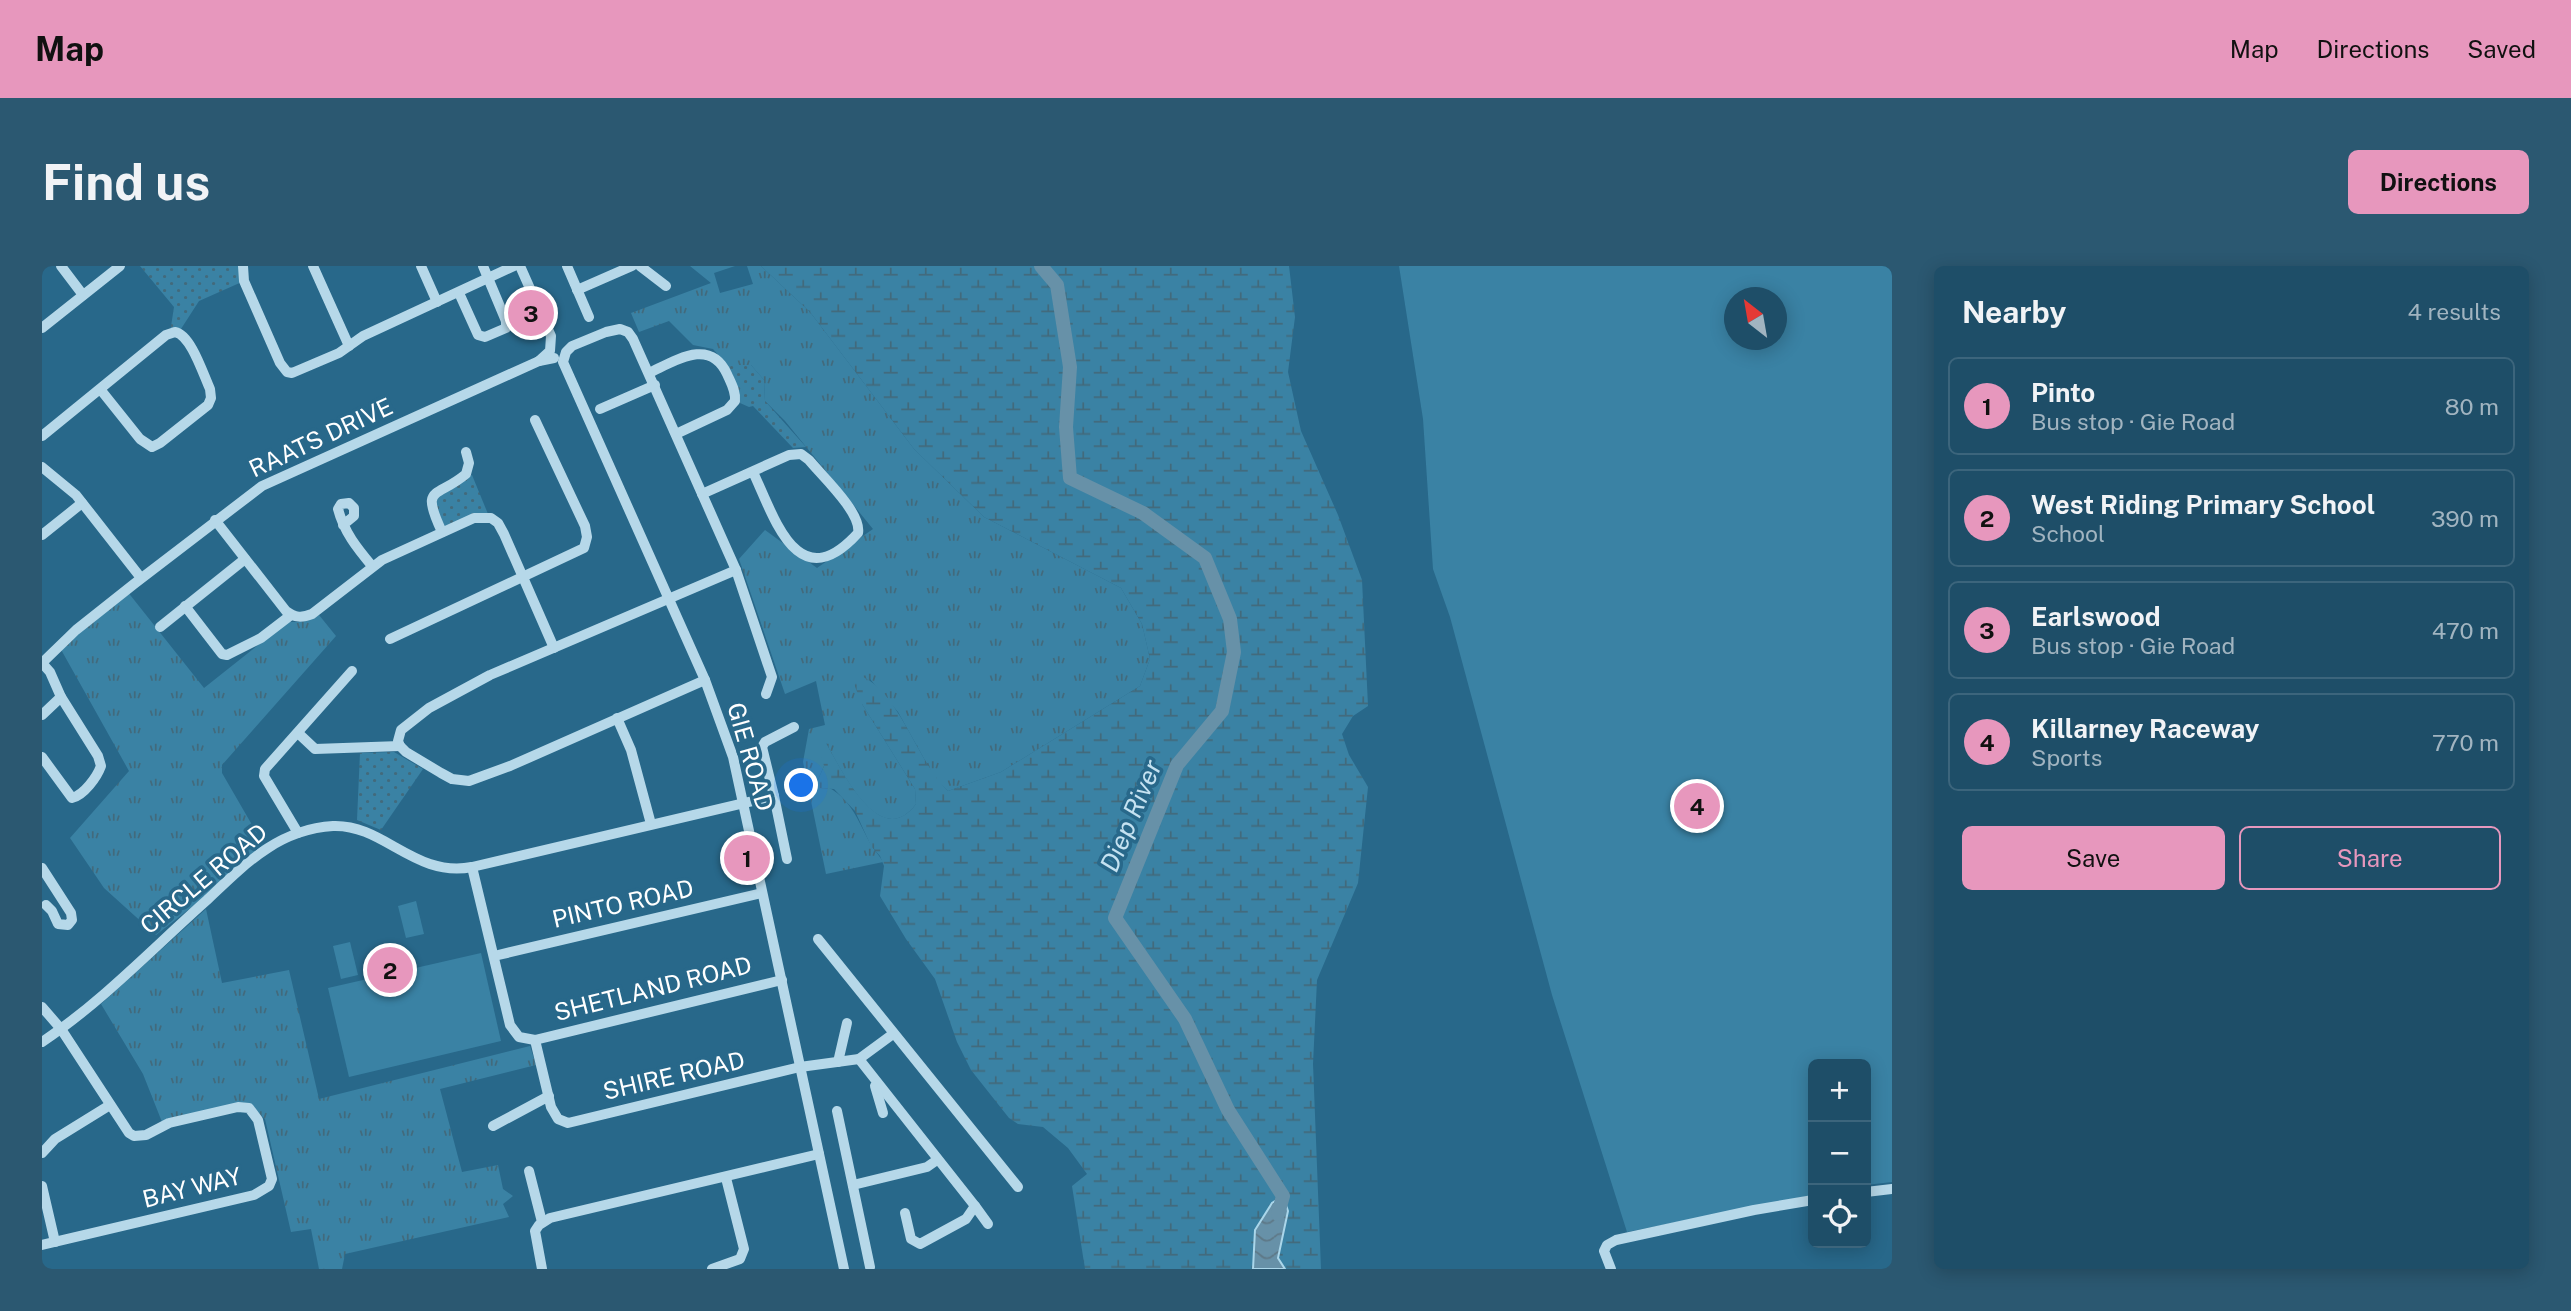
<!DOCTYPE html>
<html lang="en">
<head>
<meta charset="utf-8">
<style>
	:root { --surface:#1e4e68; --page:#2b5871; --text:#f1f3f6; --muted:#a1b4c0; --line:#3c657c; --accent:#e797bd }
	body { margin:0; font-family:"Public Sans",sans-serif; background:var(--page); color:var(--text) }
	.controls { position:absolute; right:21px; bottom:21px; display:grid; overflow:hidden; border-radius:10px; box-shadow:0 4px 18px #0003 }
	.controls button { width:63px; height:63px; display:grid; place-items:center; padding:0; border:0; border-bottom:2px solid var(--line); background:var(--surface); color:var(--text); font:35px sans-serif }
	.compass { position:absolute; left:1682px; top:21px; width:63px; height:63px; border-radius:50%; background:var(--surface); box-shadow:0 4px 18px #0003; rotate:329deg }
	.you { position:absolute; left:760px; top:520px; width:24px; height:24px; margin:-18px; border:5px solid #fff; border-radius:50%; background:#1a73e8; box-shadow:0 0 0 10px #1a73e833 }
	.badge { display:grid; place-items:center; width:46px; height:46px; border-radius:50%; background:var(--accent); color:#111; font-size:23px; font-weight:700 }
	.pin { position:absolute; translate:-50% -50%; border:4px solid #fff; box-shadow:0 2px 7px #0006 }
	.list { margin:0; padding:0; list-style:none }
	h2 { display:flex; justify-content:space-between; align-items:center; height:91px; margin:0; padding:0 28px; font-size:30px }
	h2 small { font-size:23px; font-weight:400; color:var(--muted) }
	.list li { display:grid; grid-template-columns:46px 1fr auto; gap:21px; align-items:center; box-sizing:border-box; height:98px; margin:0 14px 14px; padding:0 14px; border:2px solid var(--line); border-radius:10px }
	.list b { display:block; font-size:26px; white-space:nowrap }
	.list p { margin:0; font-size:23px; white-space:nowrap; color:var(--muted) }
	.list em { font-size:23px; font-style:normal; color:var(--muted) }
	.actions { display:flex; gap:14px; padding:21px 28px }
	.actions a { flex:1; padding:16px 0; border:2px solid var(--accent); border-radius:10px; text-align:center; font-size:24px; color:var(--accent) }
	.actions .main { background:var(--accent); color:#111 }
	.icon { flex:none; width:38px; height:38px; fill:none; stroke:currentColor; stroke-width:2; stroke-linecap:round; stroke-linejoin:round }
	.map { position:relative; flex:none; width:1850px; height:1003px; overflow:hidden; border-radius:10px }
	header { display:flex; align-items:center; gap:42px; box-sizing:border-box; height:98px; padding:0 35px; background:var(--accent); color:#111 }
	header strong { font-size:33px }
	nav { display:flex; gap:38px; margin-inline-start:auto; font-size:24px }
	.intro { display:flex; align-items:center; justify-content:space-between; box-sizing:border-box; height:168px; padding:0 42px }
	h1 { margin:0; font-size:49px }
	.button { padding:18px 32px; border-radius:10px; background:var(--accent); color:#111; font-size:24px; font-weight:700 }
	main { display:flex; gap:42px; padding:0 42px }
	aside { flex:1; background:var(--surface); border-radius:10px; box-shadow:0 4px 18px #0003 }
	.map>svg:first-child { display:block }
	.grass { fill:url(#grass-tufts) }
	.wetland { fill:url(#wetland-marsh) }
	.park { fill:url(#park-dots) }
	.pitch { fill:#3a82a4; fill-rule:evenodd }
	.water { fill:url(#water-waves); stroke:#aad6ea; stroke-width:2 }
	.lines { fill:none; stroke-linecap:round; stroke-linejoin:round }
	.river { stroke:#6791a8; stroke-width:14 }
	.minor { stroke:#b6d8e9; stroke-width:10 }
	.labels { text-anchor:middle; stroke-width:7; stroke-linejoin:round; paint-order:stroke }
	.street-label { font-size:24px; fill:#fff; stroke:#28688a }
	.water-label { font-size:26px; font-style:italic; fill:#c5e2f1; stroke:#28688a }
</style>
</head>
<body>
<header>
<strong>Map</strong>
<nav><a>Map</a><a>Directions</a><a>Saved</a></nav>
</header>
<div class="intro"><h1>Find us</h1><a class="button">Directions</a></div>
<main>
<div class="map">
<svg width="1850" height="1003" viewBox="0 0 1850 1003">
	<defs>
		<pattern id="grass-tufts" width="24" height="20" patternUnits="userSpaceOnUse" patternTransform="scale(1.75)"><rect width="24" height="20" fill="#3a82a4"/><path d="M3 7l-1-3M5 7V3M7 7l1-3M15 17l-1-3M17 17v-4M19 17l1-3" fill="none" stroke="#426a7c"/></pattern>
		<pattern id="wetland-marsh" width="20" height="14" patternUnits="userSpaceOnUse" patternTransform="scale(1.75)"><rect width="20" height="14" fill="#3a82a4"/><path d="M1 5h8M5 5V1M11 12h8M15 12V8" fill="none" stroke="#426a7c"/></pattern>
		<pattern id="park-dots" width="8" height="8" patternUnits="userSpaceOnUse" patternTransform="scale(1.75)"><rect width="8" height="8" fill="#3a82a4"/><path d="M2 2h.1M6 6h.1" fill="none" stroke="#426a7c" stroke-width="1.8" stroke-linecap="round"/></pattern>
		<pattern id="water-waves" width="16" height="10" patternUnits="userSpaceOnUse" patternTransform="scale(1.75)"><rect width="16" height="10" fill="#6791a8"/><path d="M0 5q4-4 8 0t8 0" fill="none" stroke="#5e7988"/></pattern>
	</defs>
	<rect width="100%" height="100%" fill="#28688a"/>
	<g class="grass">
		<path d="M648,0H693L672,7L678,27L711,18L705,0H719L768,46L872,183L942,251L1079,322L1100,358L1108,393L1098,420L959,506L906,525L894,514L856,446L828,413L820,438L873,523L874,538C838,586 800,505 784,477L782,500L775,516C808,529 813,549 828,577C832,584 837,589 841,596L784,608L761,496L767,463L783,459L774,415L743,428L697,293L723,264L775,302L831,263L743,155L723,135L722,114L709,99H685L671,83L651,79L627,55L597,66L589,47L669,17Z"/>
		<polygon points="85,325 162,422 245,356 260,356 277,349 294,370 180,499 180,507 224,583 114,669 62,622 28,572 87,505 17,380"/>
		<polygon points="164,643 180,717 247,704 277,833 488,780 494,799 398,823 420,906 456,899 461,923 471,930 461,938 467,951 303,988 300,1003 277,1003 269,963 249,966 223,853 209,840 120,856 101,808 59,738"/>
	</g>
	<path class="wetland" d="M719,0H1247L1253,51L1246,106L1259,165L1296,249L1320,314L1326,440L1311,450L1300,468L1307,489L1326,521L1316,617L1275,714L1271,798L1279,1003H1043L1030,920L1045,908L1026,882L1001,861L976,858L967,852L929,804L915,776L893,713L864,673L838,630L842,600L838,590L829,580L813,545L792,523L776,522L775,516L782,500L776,477H784C800,504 838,586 874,538L873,523L820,438L812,418L817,410C855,420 876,498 906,525L959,506L1098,420L1108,393L1100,358L1079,322L942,251L872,183L768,46Z"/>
	<g class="park">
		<polygon points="98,0 201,0 202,15 157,35 137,66 128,67 132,41"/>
		<polygon points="685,99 709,99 722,114 723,135 764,181 751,182 711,140 707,141 698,137 697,125"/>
		<polygon points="430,209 446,248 401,266 392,230 397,222"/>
		<polygon points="352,486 381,503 339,564 315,554 318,487"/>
	</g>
	<g class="pitch">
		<path d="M1357,0H1850V916L1824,919V798H1771V929L1585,966L1510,729L1408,351L1391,303L1381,153ZM1692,32H1734V74H1692Z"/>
		<polygon points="374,635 382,668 364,672 356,640"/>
		<polygon points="308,676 316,709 299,713 291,680"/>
		<polygon points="439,687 459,775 307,811 286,722"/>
	</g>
	<polygon class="water" points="1241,930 1246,945 1236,992 1243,1003 1211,1003 1213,964 1230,937"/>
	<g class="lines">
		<polyline class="river" points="999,0 1015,19 1028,101 1024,161 1028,212 1101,247 1163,292 1188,353 1192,386 1180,445 1135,499 1073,652 1143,753 1186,844 1241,930 1236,948"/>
		<g class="minor">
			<polyline points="19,0 41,29"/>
			<polyline points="201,0 202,15 238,97 245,106 250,107 297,87 321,70 472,0"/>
			<polyline points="271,0 307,80"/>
			<polyline points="379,0 395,36"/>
			<polyline points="478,0 509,70 508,85 497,95"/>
			<polyline points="525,0 547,51"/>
			<polyline points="598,0 624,20"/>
			<polyline points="535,24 590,0"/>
			<polyline points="417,27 436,69 443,71 464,62 464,55 441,0"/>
			<polyline points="0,62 78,0"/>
			<path d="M607,107C633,95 668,71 685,108C689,117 694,125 693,135L685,144L634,168"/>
			<polyline points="558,143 613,119"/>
			<path d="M0,170L124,69L133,66C149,69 161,108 168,123L169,132L166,139L118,177L110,181L98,173L58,123"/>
			<polyline points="0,201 34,229 99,312"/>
			<path d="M660,228L747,189L759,188L767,194C780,210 820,247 816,267C756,333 733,253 711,206"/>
			<path d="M173,254L244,345C253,352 260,352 270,348L340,294L432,252H449L456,257L462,268L512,382"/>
			<path d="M301,259L312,250V242L307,237L299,238L296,243C302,266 315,282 330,300"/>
			<path d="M400,266C378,219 394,233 424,208L427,197L424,186"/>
			<polyline points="0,269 40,237"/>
			<polyline points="143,340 180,388 185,389 219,372 249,349"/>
			<polyline points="118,361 203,293"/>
			<polyline points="348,373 542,282 545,271 543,260 493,154"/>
			<polyline points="0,397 34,364 92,318 220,220 497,95 512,92"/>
			<path d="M0,397L8,406L19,431L56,490L59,500C55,511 42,529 30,532L0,491"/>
			<polyline points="663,414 468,500 427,515 410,513 399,507 364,486 358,480 356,475 359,464 387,442 448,409 694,304"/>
			<polyline points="724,428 730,411 694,304 591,73 586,66 578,63 564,66 530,80 524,86 521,96 663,414 691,491 802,1003"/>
			<polyline points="0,449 19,431"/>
			<polyline points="575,452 589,484 609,558"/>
			<polyline points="256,467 273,483 358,480"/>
			<polyline points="732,530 745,593"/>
			<polyline points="256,567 222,510 223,503 310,405"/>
			<polyline points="430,601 468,759 477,771 493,774 740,714"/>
			<polyline points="0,602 29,647 30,654 26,659 16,658 10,645 4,639"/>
			<polyline points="776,673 976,921"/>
			<polyline points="452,690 720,627"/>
			<polyline points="0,741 19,763 87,867 92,870 104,869 127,857 196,841 207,842 216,854 230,913 227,920 212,929 0,979"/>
			<polyline points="493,774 509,841 516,853 526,857 758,801 817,793 851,768"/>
			<path d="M0,776C60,736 111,682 165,634C184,616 204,596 226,582C244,570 268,561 291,560C342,558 372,612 430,601L732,530L720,481L723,476L752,461"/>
			<polyline points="817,793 933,940 924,953 878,978 869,973 863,947"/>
			<polyline points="796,796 805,757"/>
			<polyline points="833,820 841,847"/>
			<polyline points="795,845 828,1001"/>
			<polyline points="451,860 507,830"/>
			<polyline points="0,887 13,873 68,839"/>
			<polyline points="487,905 500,956"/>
			<polyline points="811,919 885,901 895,894"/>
			<polyline points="0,920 13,976"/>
			<polyline points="1824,926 1850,923"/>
			<polyline points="933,940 946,958"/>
			<polyline points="500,1003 493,965 497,959 508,952 777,888"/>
			<polyline points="670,1003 698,993 702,983 684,912"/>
			<polyline points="1569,1003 1562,985 1565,979 1574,974 1712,944 1771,934"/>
		</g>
	</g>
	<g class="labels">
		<g class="street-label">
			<text transform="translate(279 172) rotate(-25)" y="8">RAATS DRIVE</text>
			<text transform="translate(708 491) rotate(74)" y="8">GIE ROAD</text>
			<text transform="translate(162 613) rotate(-40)" y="8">CIRCLE ROAD</text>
			<text transform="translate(581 638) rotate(-13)" y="8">PINTO ROAD</text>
			<text transform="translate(611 723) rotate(-14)" y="8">SHETLAND ROAD</text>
			<text transform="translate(632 810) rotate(-13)" y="8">SHIRE ROAD</text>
			<text transform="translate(150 922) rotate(-14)" y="8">BAY WAY</text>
		</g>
		<g class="water-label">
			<text transform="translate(1089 550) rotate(-67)" y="9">Diep River</text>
		</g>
	</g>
</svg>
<div class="controls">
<button>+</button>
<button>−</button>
<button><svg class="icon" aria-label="locate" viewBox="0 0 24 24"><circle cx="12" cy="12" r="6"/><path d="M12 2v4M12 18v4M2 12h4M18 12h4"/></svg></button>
</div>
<svg class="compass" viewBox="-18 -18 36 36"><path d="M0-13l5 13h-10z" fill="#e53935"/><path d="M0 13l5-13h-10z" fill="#a1b4c0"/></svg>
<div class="you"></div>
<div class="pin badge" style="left:705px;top:592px">1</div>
<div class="pin badge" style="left:348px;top:704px">2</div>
<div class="pin badge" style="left:489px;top:47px">3</div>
<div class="pin badge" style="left:1655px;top:540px">4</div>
</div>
<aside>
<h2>Nearby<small>4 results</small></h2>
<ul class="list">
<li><span class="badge">1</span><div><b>Pinto</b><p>Bus stop · Gie Road</p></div><em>80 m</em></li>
<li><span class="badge">2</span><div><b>West Riding Primary School</b><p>School</p></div><em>390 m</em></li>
<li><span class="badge">3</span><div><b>Earlswood</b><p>Bus stop · Gie Road</p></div><em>470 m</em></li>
<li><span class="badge">4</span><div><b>Killarney Raceway</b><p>Sports</p></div><em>770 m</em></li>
</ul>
<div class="actions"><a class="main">Save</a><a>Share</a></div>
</aside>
</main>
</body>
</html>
